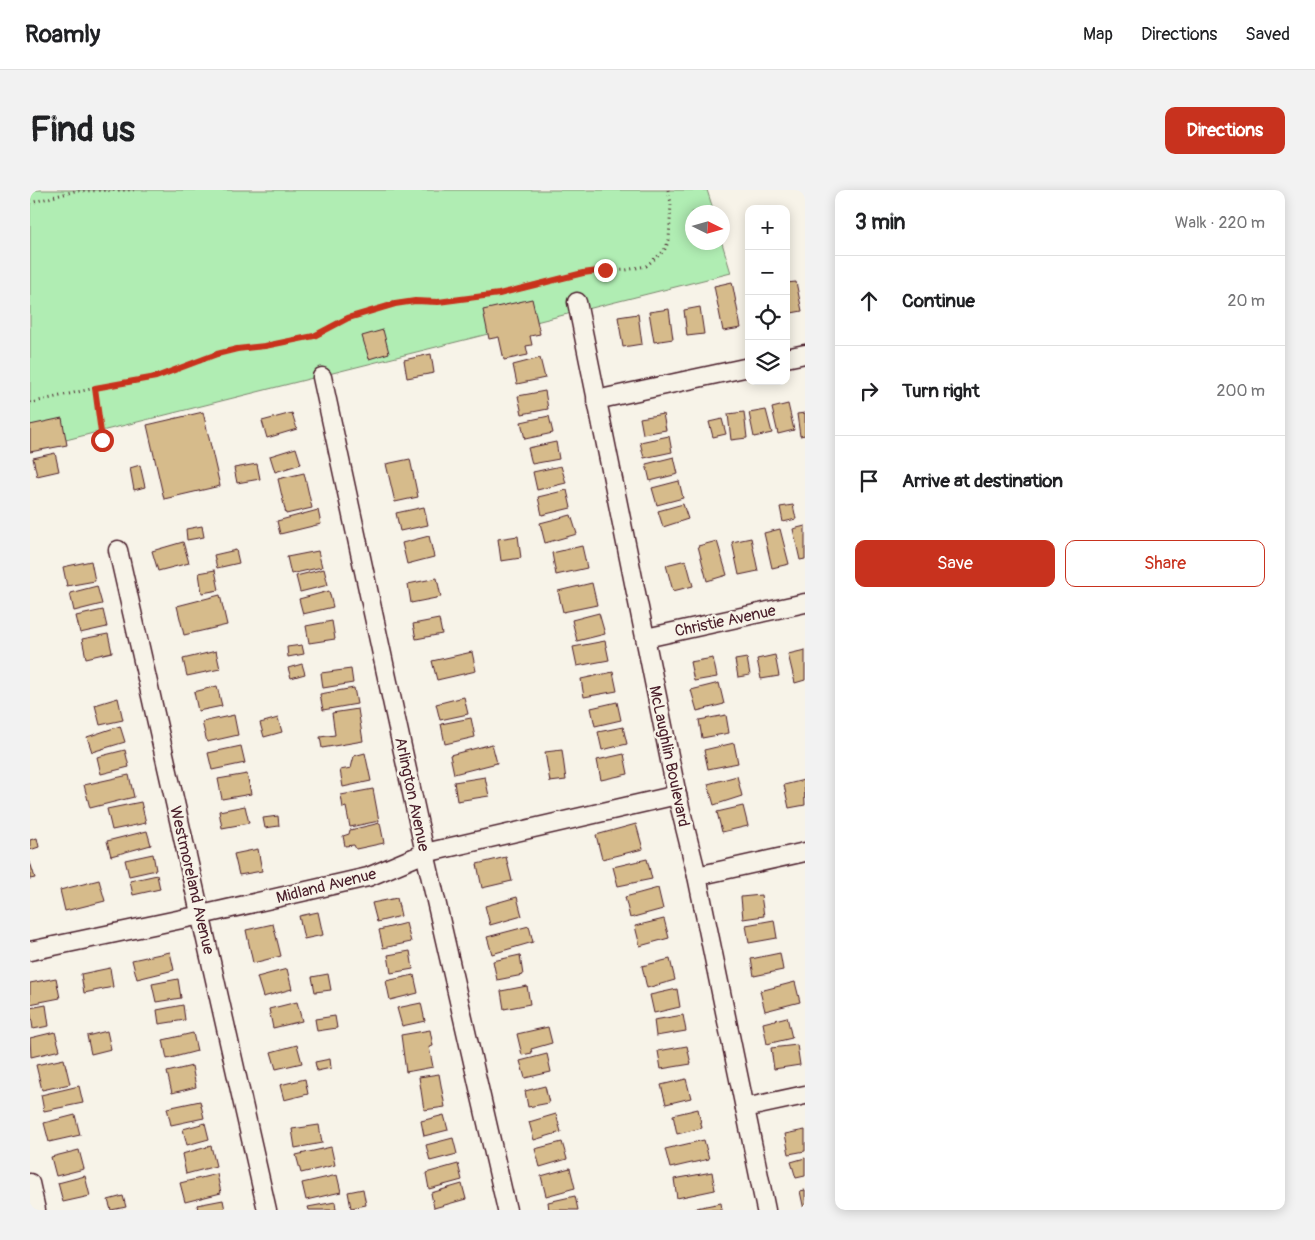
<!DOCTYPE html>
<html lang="en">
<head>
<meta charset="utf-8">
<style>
	:root { --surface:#fff; --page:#f2f2f2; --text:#202124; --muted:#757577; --line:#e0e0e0; --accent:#c8321e }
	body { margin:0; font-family:Pangolin,sans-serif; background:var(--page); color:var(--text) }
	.controls { position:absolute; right:15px; top:15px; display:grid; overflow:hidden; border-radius:10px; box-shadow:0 2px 12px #0003 }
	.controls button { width:45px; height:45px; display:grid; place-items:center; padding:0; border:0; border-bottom:1px solid var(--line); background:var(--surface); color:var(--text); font:25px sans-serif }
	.compass { position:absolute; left:655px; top:15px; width:45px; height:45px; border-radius:50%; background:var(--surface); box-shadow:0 2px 12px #0003; rotate:95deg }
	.stop { position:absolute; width:15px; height:15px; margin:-11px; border:4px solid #c8321e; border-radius:50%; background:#fff }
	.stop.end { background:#c8321e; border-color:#fff; box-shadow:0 1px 5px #0008 }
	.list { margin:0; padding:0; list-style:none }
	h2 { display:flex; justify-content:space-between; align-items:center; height:65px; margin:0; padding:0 20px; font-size:21px }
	h2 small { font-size:16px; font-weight:400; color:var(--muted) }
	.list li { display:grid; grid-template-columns:32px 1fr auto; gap:15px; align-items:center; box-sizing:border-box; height:90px; padding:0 20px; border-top:1px solid var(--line) }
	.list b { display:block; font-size:19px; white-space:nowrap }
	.list em { font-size:16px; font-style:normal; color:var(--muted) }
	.actions { display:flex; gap:10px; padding:15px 20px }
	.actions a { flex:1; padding:11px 0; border:1px solid var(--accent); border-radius:10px; text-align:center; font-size:18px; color:var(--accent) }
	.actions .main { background:var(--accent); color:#fff }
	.icon { flex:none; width:28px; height:28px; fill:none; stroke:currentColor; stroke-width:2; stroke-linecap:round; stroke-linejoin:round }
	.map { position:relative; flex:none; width:775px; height:1020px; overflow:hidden; border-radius:10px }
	header { display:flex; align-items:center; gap:30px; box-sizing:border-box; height:70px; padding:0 25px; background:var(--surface); border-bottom:1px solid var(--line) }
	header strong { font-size:24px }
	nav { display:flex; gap:28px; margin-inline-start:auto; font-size:18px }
	.intro { display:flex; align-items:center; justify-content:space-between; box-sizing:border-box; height:120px; padding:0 30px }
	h1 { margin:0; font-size:35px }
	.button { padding:12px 22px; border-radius:10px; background:var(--accent); color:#fff; font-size:18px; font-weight:700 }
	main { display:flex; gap:30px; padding:0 30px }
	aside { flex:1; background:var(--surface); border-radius:10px; box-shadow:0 2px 12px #0003 }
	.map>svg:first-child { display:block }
	.green { fill:#b0edb3; stroke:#7d866f }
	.building { fill:#d6bb8b; stroke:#4a1f2b }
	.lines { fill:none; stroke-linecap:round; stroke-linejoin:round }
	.minor-casing { stroke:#4a1f2b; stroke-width:21 }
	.path { stroke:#4a1f2b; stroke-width:3; stroke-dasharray:1 4; stroke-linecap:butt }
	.minor { stroke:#f7f3e8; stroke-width:18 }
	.route { stroke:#c8321e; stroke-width:6 }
	.labels { text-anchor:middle; stroke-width:5; stroke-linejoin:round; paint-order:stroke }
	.street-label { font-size:16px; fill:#4a1f2b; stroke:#f7f3e8 }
</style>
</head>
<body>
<header>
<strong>Roamly</strong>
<nav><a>Map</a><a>Directions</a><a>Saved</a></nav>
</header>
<div class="intro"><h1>Find us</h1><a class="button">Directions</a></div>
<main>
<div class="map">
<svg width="775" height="1020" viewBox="0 0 775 1020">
	<rect width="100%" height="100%" fill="#f7f3e8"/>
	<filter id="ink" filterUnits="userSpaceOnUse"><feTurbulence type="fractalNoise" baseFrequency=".02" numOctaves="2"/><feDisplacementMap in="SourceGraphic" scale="10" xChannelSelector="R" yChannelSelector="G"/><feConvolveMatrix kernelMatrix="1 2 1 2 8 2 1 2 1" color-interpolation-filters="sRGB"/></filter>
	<g filter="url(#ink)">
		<polygon class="green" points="0,0 677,0 684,22 662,22 662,52 692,53 701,83 0,259"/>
		<g class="building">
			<polygon points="702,92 711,138 693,141 684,96"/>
			<polygon points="766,92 772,121 756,124 756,93"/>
			<polygon points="502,109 510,144 500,146 502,155 496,156 498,165 474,170 469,147 459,149 453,120"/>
			<polygon points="670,117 674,144 657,146 654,120"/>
			<polygon points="639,119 643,149 624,152 619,122"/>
			<polygon points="608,124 612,154 593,157 588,127"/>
			<polygon points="353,140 359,163 339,169 332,146"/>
			<polygon points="401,164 404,183 377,188 374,170"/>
			<polygon points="510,168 515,188 487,194 483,175"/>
			<polygon points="515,201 518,219 492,224 488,206"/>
			<polygon points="758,214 764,240 748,244 742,218"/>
			<polygon points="736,220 742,243 724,247 719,223"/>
			<polygon points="173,222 190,296 134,309 117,235"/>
			<polygon points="714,222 717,248 701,250 698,224"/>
			<polygon points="262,223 267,239 237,248 232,231"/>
			<polygon points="775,223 775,245 770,246 767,224"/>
			<polygon points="633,224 636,240 613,244 610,228"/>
			<polygon points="519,226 523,243 495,249 491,232"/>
			<polygon points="32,228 37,255 0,262 0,235"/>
			<polygon points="692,229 696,244 683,247 679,232"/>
			<polygon points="639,246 642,262 614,268 610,252"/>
			<polygon points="526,252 529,269 502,274 498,258"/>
			<polygon points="266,258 271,274 245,282 240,266"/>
			<polygon points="25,263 29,281 7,286 3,268"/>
			<polygon points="644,267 648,284 620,291 616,274"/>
			<polygon points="380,269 388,307 365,312 356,274"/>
			<polygon points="227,274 230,289 207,293 204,278"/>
			<polygon points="110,275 115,297 104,300 100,278"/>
			<polygon points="531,276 536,293 507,300 503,282"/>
			<polygon points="274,283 282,318 256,324 248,289"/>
			<polygon points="649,291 653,308 627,315 622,298"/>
			<polygon points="537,300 541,318 512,325 508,307"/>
			<polygon points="653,314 658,329 633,337 628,321"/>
			<polygon points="763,315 766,329 753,332 750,317"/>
			<polygon points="394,317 398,335 370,341 366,323"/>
			<polygon points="288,320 291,334 250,344 247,331"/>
			<polygon points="541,325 547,344 515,353 510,333"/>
			<polygon points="172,336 174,347 157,350 156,339"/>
			<polygon points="775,336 775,369 770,370 763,339"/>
			<polygon points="750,339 759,374 742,378 734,343"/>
			<polygon points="399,346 404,367 377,374 372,353"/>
			<polygon points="488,346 491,368 471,371 468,349"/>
			<polygon points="721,348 728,381 709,385 702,352"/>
			<polygon points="687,351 697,385 677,391 668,356"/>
			<polygon points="153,352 159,373 128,381 122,361"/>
			<polygon points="552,356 557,378 526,385 522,363"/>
			<polygon points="206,360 209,373 187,378 184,365"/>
			<polygon points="288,361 292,377 261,384 257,367"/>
			<polygon points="656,370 663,396 643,401 636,375"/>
			<polygon points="61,371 65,391 37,396 33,377"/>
			<polygon points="294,379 298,395 270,402 266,386"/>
			<polygon points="185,380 189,400 172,403 169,383"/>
			<polygon points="407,388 411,407 381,413 378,394"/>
			<polygon points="562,393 567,415 533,422 528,401"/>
			<polygon points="67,396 72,414 44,421 40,403"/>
			<polygon points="299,401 303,417 273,424 269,409"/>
			<polygon points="190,405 197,435 154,445 147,416"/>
			<polygon points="73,420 77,437 50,443 46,426"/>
			<polygon points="569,423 575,444 547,451 542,430"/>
			<polygon points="409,429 412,444 386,449 383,434"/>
			<polygon points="302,431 305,449 279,453 276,436"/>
			<polygon points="78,444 82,462 56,468 52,449"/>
			<polygon points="575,451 579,470 547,476 543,457"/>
			<polygon points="272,455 274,464 258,467 257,457"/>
			<polygon points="775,460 775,490 765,493 758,464"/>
			<polygon points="186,461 190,479 157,486 153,469"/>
			<polygon points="442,462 446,481 407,490 402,471"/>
			<polygon points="745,465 749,486 731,489 727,469"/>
			<polygon points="683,468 687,487 664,491 660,472"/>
			<polygon points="717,468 720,485 708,487 705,470"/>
			<polygon points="272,474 275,484 261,488 258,478"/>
			<polygon points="321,479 323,493 293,498 291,483"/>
			<polygon points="583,482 587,501 554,507 551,489"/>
			<polygon points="689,493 694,514 667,521 661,500"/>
			<polygon points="187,496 192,516 168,521 164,502"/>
			<polygon points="324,498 327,514 293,520 290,504"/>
			<polygon points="434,507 438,524 410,530 406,514"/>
			<polygon points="88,508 93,530 70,535 65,515"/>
			<polygon points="587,512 591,530 565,536 561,518"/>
			<polygon points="328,519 333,551 292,558 290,547 305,545 302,523"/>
			<polygon points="204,525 208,545 177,552 172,532"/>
			<polygon points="696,525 699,543 672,548 669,530"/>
			<polygon points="248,528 252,542 234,547 230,533"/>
			<polygon points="441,528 445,547 415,554 411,534"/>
			<polygon points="90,536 95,552 62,562 57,547"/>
			<polygon points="593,537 597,554 572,560 568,542"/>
			<polygon points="704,553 708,573 678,579 674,560"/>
			<polygon points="462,554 467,573 424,584 420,565"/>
			<polygon points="211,556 215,573 182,580 178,563"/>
			<polygon points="95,560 99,577 71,584 67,567"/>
			<polygon points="532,560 536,590 520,592 515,562"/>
			<polygon points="335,563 341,591 313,597 310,580 321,578 324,566"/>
			<polygon points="594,564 598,584 571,590 567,570"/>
			<polygon points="217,584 221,604 192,609 188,589"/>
			<polygon points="99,585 104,607 60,618 54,595"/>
			<polygon points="707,586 712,606 684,615 678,594"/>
			<polygon points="455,587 459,606 427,611 424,592"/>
			<polygon points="774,590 775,615 759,618 754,595"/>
			<polygon points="343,599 349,631 320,637 316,617 313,618 311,605"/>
			<polygon points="111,612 116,633 82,640 77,619"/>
			<polygon points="215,616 219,633 192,638 189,621"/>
			<polygon points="713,616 718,636 692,642 687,622"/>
			<polygon points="248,626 249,636 235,638 233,628"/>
			<polygon points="350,633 354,653 326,659 324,655 315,656 313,646 319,644 320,640"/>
			<polygon points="606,634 613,659 572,669 566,645"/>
			<polygon points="117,641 121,655 81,666 77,651"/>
			<polygon points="7,648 9,657 0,660 0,650"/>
			<polygon points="228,659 232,681 209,685 204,664"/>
			<polygon points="123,664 126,680 99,686 95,670"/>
			<polygon points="476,667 482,691 452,698 447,674"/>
			<polygon points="617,669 622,689 588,696 583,677"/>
			<polygon points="0,672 5,688 0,689"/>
			<polygon points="127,685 130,699 103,705 100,691"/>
			<polygon points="69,690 75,711 35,721 30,700"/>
			<polygon points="628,698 633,719 600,728 595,707"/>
			<polygon points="731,705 734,726 713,729 711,707"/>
			<polygon points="487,707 492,726 460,735 455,716"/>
			<polygon points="367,708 371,726 347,732 342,713"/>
			<polygon points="288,722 293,745 274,749 269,726"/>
			<polygon points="634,729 639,748 610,756 605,736"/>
			<polygon points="744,730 747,748 719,753 716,735"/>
			<polygon points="376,733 381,752 353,758 349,740"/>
			<polygon points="243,734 251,766 223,773 216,740"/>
			<polygon points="499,736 503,752 462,764 457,747"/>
			<polygon points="380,761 383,779 361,783 358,765"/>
			<polygon points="140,762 144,780 107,789 102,770"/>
			<polygon points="750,763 753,780 724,786 721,769"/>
			<polygon points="490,765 493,785 467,790 463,771"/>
			<polygon points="640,769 645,790 617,798 612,776"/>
			<polygon points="80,778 83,797 54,803 51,784"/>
			<polygon points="257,779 262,799 233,807 227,787"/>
			<polygon points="298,784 301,800 285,802 282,787"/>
			<polygon points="384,785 388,803 360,810 356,791"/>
			<polygon points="26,788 30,808 0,814 0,793"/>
			<polygon points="148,789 151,808 126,812 122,794"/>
			<polygon points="765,792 770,812 735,821 730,801"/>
			<polygon points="497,796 500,814 474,819 471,801"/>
			<polygon points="647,799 650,817 624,823 620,805"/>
			<polygon points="267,812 272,831 243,838 239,819"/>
			<polygon points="391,813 395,831 372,836 367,818"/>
			<polygon points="16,815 19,836 3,839 0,818"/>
			<polygon points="153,815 155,830 129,834 127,820"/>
			<polygon points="653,825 656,841 626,846 624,830"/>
			<polygon points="305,826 307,838 287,841 285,829"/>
			<polygon points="757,827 762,848 737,854 733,833"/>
			<polygon points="518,837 522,853 501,859 502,863 492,865 487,844"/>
			<polygon points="400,840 403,856 399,857 403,877 376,882 371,845"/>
			<polygon points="77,841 81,859 61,864 57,846"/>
			<polygon points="25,842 30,860 1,867 0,848"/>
			<polygon points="163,843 167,861 137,869 133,850"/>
			<polygon points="267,855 272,873 246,879 241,862"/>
			<polygon points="767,855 770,875 744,879 741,858"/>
			<polygon points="657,856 661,874 631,879 628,861"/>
			<polygon points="517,864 521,882 495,888 490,871"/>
			<polygon points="34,869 40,894 12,900 6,875"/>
			<polygon points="300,869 301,878 287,881 285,872"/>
			<polygon points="162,876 166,897 142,903 137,882"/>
			<polygon points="409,884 415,917 394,920 389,887"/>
			<polygon points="275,889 278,904 254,910 250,895"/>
			<polygon points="656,889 661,908 636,914 631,895"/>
			<polygon points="49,896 53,913 14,921 11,905"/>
			<polygon points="515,896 519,913 498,917 495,901"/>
			<polygon points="170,911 174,928 141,935 137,918"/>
			<polygon points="668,919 672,938 647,944 643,925"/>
			<polygon points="526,924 531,942 504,950 499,932"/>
			<polygon points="45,925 50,945 19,952 14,933"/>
			<polygon points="414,925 418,940 394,946 391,931"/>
			<polygon points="175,933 179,949 157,955 153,939"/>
			<polygon points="289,935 292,953 265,958 262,939"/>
			<polygon points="775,940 775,961 759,964 755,944"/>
			<polygon points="423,948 427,964 400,971 396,955"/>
			<polygon points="674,950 679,969 640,978 635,959"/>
			<polygon points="532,952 537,969 510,977 505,959"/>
			<polygon points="181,956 186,976 156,984 152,964"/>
			<polygon points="301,957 305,975 271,983 266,965"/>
			<polygon points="49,960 54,979 26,986 21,967"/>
			<polygon points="775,968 775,986 766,988 761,972"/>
			<polygon points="428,974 432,990 399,999 396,983"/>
			<polygon points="540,978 545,998 516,1006 511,986"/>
			<polygon points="682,982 685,1000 647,1008 644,989"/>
			<polygon points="187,984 191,1003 155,1012 150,993"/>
			<polygon points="307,985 311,1002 276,1010 272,993"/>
			<polygon points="55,986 60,1006 33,1012 28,993"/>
			<polygon points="432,994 436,1009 404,1018 401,1003"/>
			<polygon points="333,999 336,1015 321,1018 318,1002"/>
			<polygon points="775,1000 775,1020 774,1020 770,1001"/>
			<polygon points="93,1006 96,1017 81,1020 78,1010"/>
			<polygon points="545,1006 548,1020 519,1020 518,1012"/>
			<polygon points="193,1010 195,1020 168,1020 167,1015"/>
			<polygon points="305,1012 306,1020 279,1020 278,1017"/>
			<polygon points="691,1013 692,1020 666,1020 666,1018"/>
		</g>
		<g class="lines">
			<defs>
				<g id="minor">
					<polyline points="547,112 647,605 667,686 736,1020"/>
					<polyline points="756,168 775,164"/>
					<polyline points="292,187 395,663 477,1020"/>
					<polyline points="566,210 719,177"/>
					<polyline points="88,360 237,1020"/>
					<polyline points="616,448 775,413"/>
					<polyline points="667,686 775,662"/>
					<polyline points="0,761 171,725 338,687 395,663 647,605"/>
					<polyline points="715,918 775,905"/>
					<polyline points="0,993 6,1020"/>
				</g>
			</defs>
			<use href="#minor" class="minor-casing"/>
			<g class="path">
				<polyline points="0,13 45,1 104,0"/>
				<polyline points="65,198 72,250"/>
				<polyline points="0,213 65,198 126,187 187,164 207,159 235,156 284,146 318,128 365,114 385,111 408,112 469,104 553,83 596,80 616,76 634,61 639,50 641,13 638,0"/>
			</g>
			<use href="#minor" class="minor"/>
		</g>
	</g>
	<g class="lines" filter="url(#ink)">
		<polyline class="route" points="72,250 65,198 126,187 187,164 207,159 235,156 284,146 318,128 365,114 385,111 408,112 469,104 553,83 575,80"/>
	</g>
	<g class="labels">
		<g class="street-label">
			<text transform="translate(695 430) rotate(-12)" y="6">Christie Avenue</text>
			<text transform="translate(640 566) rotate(78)" y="6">McLaughlin Boulevard</text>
			<text transform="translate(383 604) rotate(78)" y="6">Arlington Avenue</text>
			<text transform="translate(163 690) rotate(77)" y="6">Westmoreland Avenue</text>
			<text transform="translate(296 695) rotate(-14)" y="6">Midland Avenue</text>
		</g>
	</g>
</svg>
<div class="controls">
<button>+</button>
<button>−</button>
<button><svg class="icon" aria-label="locate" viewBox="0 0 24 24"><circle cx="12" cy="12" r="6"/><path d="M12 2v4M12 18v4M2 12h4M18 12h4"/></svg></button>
<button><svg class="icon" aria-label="layers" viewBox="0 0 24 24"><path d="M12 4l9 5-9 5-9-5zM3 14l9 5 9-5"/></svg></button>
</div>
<svg class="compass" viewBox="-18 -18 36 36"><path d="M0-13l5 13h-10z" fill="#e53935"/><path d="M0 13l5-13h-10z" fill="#757577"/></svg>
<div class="stop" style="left:72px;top:250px"></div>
<div class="stop end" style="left:575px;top:80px"></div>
</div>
<aside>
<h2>3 min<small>Walk · 220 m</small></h2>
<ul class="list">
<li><svg class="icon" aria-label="ahead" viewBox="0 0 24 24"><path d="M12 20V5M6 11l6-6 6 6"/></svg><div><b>Continue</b></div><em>20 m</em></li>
<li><svg class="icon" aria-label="right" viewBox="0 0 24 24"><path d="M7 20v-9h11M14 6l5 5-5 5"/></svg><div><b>Turn right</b></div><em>200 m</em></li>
<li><svg class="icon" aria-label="arrive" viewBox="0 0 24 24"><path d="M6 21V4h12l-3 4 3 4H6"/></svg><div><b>Arrive at destination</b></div></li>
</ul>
<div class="actions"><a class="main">Save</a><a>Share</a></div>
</aside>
</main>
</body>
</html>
